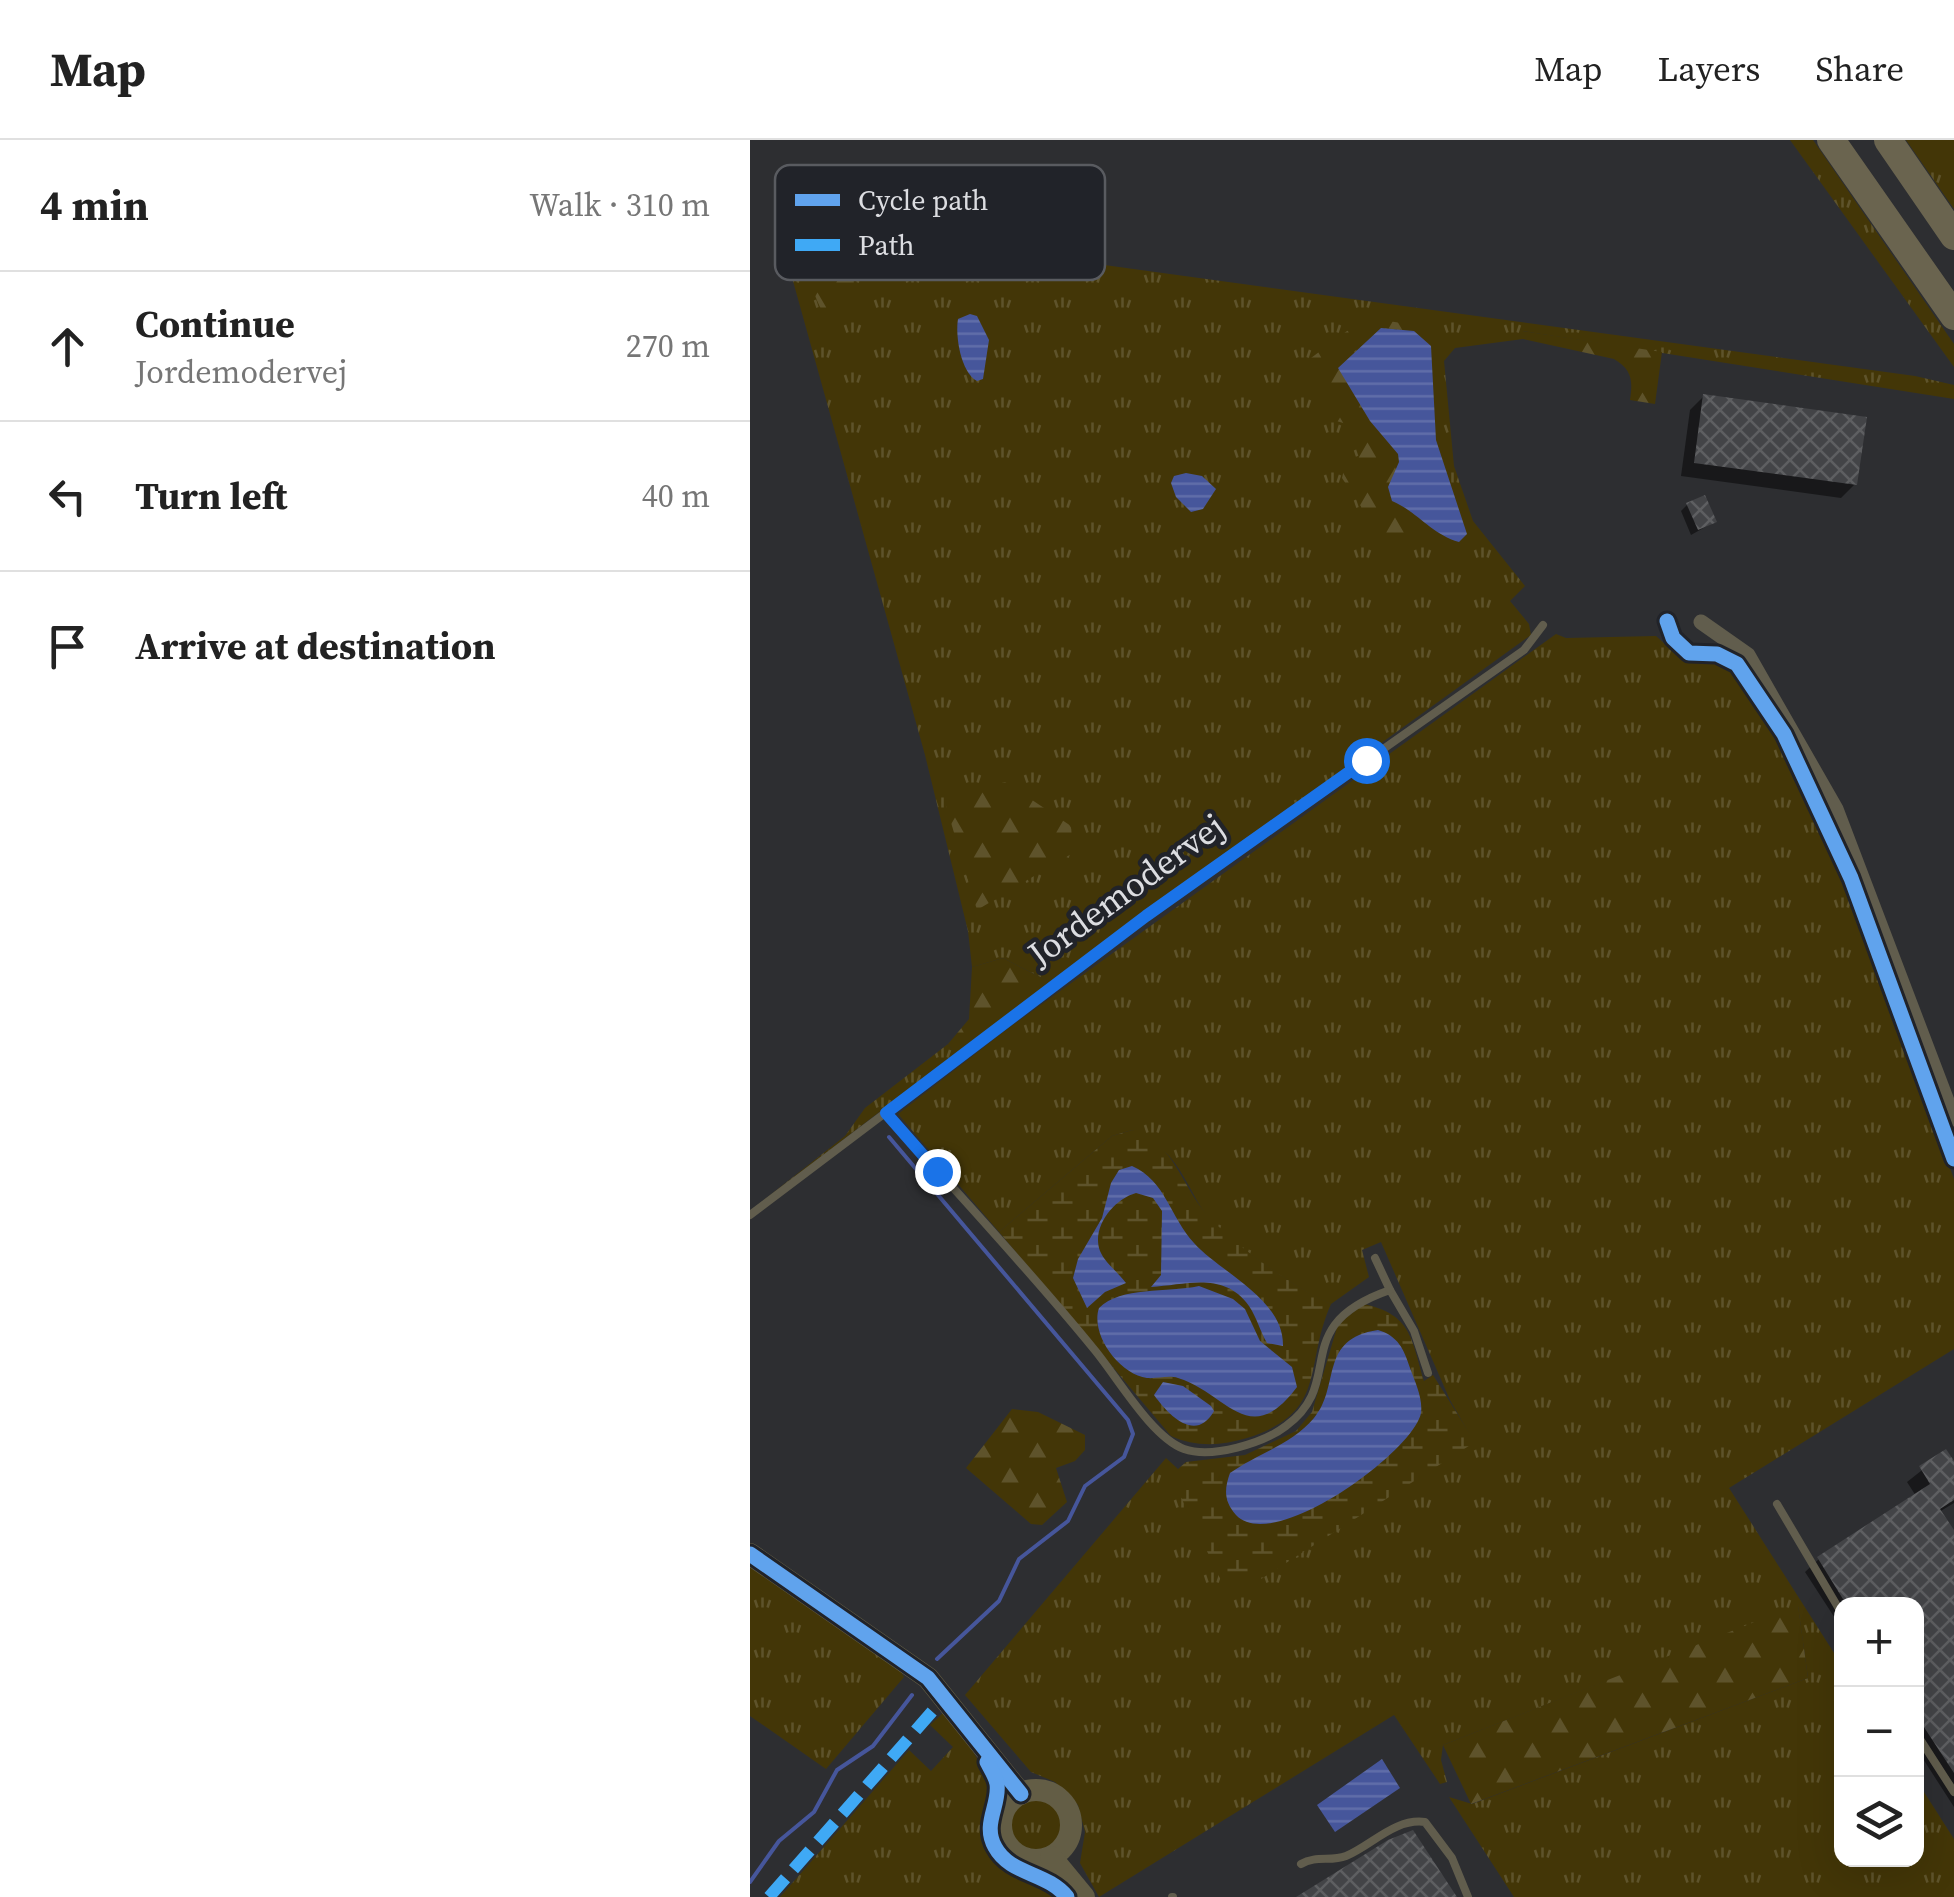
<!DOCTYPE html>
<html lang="en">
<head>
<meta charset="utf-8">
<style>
	:root { --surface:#fff; --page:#f2f2f2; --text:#222; --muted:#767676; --line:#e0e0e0 }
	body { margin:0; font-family:"Source Serif 4",serif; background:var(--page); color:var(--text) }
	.controls { position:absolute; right:30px; bottom:30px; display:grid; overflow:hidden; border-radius:20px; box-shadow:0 10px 40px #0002 }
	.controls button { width:90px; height:90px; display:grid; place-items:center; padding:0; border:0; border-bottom:2px solid var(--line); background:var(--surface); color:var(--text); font:50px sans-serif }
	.stop { position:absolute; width:30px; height:30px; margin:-22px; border:8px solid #1a73e8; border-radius:50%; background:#fff }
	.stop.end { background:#1a73e8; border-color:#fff; box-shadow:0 2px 10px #0008 }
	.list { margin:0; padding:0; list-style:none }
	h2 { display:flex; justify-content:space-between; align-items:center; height:130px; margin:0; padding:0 40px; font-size:42px }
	h2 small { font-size:32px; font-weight:400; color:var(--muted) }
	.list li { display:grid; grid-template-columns:65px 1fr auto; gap:30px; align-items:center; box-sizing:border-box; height:150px; padding:0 40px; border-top:2px solid var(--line) }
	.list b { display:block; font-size:38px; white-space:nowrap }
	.list p { margin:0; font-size:32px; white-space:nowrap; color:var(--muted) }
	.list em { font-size:32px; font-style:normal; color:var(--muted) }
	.icon { flex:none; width:55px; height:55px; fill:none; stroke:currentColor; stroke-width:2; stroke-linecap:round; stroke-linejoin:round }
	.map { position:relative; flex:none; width:1204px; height:1757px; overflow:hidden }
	header { display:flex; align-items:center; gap:60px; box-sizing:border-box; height:140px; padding:0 50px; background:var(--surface); border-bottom:2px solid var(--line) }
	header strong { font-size:48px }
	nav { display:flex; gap:55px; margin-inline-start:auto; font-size:35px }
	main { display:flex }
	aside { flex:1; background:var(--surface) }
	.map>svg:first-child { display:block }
	.grass { fill:url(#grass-tufts) }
	.forest { fill:url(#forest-firs) }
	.wetland { fill:url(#wetland-marsh) }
	.water { fill:url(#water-rules) }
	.shadow { fill:#0007 }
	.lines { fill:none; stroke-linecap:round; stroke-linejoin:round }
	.stream { stroke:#46569b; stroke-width:4 }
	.building { fill:url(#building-cross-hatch) }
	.lane { stroke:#615d4d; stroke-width:8 }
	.street { stroke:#615d4d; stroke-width:15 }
	.secondary { stroke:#635d45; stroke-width:22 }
	.highway { stroke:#6a644f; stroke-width:28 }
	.quiet { stroke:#3fa9f5; stroke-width:12; stroke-dasharray:25 12; stroke-linecap:butt }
	.cycleway-casing { stroke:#212329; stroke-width:21 }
	.cycleway { stroke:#60a3ed; stroke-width:15 }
	.route { stroke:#1a73e8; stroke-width:12 }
	.labels { text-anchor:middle; stroke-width:9; stroke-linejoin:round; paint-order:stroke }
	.street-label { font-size:35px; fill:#dcdde1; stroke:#212329 }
	.key { fill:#212329; stroke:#595b60; stroke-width:2.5 }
	.key-label { font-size:28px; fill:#dcdde1 }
</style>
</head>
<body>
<header>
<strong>Map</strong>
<nav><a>Map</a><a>Layers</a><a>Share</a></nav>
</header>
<main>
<aside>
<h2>4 min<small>Walk · 310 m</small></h2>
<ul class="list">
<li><svg class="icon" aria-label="ahead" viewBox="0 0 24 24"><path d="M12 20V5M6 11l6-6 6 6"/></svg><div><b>Continue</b><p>Jordemodervej</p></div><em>270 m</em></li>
<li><svg class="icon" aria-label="left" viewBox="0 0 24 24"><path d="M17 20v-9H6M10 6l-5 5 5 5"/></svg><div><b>Turn left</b></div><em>40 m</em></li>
<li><svg class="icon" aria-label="arrive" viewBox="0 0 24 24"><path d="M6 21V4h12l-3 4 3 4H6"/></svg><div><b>Arrive at destination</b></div></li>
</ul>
</aside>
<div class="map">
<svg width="1204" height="1757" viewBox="0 0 1204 1757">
	<defs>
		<pattern id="grass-tufts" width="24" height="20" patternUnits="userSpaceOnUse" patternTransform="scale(2.5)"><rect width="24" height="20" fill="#433607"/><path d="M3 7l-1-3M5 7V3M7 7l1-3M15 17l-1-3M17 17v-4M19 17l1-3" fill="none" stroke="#5e532b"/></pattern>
		<pattern id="forest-firs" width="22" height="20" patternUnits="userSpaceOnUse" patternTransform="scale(2.5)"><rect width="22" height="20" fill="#433607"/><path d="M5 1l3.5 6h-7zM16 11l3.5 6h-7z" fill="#5e532b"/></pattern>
		<pattern id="wetland-marsh" width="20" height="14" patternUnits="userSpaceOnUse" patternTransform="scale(2.5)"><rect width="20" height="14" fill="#433607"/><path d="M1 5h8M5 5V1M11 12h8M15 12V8" fill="none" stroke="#5e532b"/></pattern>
		<pattern id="water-rules" width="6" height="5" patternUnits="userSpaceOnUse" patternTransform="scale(2.5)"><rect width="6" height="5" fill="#46569b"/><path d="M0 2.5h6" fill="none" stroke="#606ea9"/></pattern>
		<pattern id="building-cross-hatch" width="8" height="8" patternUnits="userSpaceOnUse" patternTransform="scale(2.5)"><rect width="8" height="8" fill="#434447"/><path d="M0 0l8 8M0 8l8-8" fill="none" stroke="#5e5f61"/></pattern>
	</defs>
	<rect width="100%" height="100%" fill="#2d2e31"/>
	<g class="grass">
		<polygon points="1040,0 1063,0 1204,204 1204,227"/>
		<polygon points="1156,0 1204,0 1204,69"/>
		<polygon points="26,80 1165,236 1204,245 1204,259 773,191 773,199 705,208 694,221 704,326 723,381 775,446 760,461 779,484 781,495 300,842 253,818 222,827 218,791 175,615"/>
		<path d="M806,494L816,498L906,496L926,514L981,527L1041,621L1089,728L1204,1039V1209L979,1348L1091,1524L1092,1720H1166L1167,1641L1204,1699V1757H764L699,1657L722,1664L1058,1538L1048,1466L693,1605L691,1620L697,1642L690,1644L644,1575L349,1757L330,1723L335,1692L328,1665L305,1642L281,1632L215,1555L416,1318L428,1329V1351L724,1302L700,1260L631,1102L612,1110L619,1137L581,1164C552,1153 476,1100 457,1076C443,1057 435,1034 420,1017C411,1006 394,998 382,990L362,996L249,1092L148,974L256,890Z"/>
		<polygon points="198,904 205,914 0,1071 95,996 115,968"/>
		<polygon points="0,1422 147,1525 154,1537 76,1629 0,1576"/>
		<path d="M194,1572C210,1592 233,1621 238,1646C242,1667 228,1688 240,1708C257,1736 291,1733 310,1757H30L159,1610L181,1631L203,1607L180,1585Z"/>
		<circle cx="286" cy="1685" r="29"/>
	</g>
	<g class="forest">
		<path d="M76,110H89L98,116C102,134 107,154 102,172L90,177L72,171C63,153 55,132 65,113Z"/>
		<path d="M632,180L670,186L664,191L631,188L590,224L620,281L648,313L650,322L638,347L647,364C672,370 684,395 709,402L704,411L671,394L630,395L592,338L596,321L610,315L612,296L600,285L583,280L571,255L561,218L597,191Z"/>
		<path d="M772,191L912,212L905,264L880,260C883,240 882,230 864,219L773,199Z"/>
		<polygon points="255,642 321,686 323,713 227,770 194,659"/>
		<polygon points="253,818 300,842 205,914 198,904 219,879 222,827"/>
		<polygon points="262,1269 288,1272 335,1295 335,1310 325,1321 306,1328 317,1362 292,1385 281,1384 216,1328"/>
		<polygon points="1048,1465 1058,1538 721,1664 693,1605"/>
	</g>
	<g class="wetland">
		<path d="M382,990C426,1002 432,1051 462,1080C491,1110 544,1147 581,1164C553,1227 579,1272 497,1298C471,1306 445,1307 421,1296L249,1092L362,996Z"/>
		<path d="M614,1164C662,1175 661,1198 674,1241L683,1235L725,1302L480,1459L428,1351V1329L436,1322L495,1315L546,1291L562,1272L588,1184Z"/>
	</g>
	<g class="water">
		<path d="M220,174L227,176L239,200L233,239L227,241C211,233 205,196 208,179Z"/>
		<path d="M631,188L664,191L681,206L686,300L717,394L709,402C681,394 668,372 642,361L638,347L649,322L648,314L620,281L588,228Z"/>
		<polygon points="436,333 452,336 466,349 453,369 441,372 426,357 421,343 424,336"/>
		<path d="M382,1026C416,1041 420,1077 444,1103C471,1133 534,1159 533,1206L517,1203C510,1191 507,1178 499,1166C474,1131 437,1145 401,1147L411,1135L412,1071L403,1058L386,1053C364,1059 341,1087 350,1111C355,1123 368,1132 376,1143L355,1152L337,1168L323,1138L328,1119L352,1078L361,1043L369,1030Z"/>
		<path d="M449,1146L483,1159L495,1169L510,1201L542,1227L547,1247C499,1311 477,1253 428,1238C418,1235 407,1239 397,1238C369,1234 340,1194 349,1168C371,1146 417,1153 449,1146Z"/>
		<path d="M628,1190C648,1196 654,1209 660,1228C665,1242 673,1258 671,1273C664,1311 523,1415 486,1375C474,1361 474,1350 480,1333C508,1313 541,1305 564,1278C591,1246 568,1199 628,1190Z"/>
		<path d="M413,1242L433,1246L461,1266L464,1271C446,1303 419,1276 404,1255Z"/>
		<polygon points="632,1619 650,1648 585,1692 567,1665"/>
	</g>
	<g class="shadow">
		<polygon points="954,256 1105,344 1091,358 931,336 940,270"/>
		<polygon points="937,365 964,382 941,395 931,371"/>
		<polygon points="1195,1312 1204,1326 1204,1363 1189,1372 1204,1395 1204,1667 1166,1608 1166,1464 1092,1464 1092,1489 1055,1432 1069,1419 1166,1356 1157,1342"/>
	</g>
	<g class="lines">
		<g class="stream">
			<polyline points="139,997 378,1280 383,1294 374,1317 335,1346 318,1381 269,1419 249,1461 187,1519"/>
			<polyline points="0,1742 29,1701 64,1672 87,1630 123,1606 162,1555"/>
		</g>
	</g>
	<g class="building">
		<polygon points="953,254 1117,277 1107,345 944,323"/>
		<polygon points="955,355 967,382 948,390 936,363"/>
		<polygon points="1196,1309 1204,1321 1204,1360 1190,1369 1204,1390 1204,1633 1166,1575 1166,1464 1096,1464 1067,1417 1180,1344 1169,1326"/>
		<polygon points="663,1690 707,1757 546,1757 638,1700"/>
	</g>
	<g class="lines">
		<g class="lane">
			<path d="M136,973C205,1051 277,1127 343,1208C366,1235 401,1297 434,1309C462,1319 514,1303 536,1286C598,1241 536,1186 640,1150L664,1191L678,1233"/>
			<polyline points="0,1075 396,776 774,510 793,485"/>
			<polyline points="625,1118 640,1150"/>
			<polyline points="1027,1364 1092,1474"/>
			<polyline points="1166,1593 1204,1652"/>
			<path d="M551,1724C566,1715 581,1722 596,1716C622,1705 645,1678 675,1682L702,1718L718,1757"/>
			<polyline points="422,1757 423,1757"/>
		</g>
		<polyline class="street" points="951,482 998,515 1086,669 1204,979"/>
		<g class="secondary">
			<polyline points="0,1414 178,1538 271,1654"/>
			<circle cx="286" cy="1685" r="35"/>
			<polyline points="301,1717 334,1757"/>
		</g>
		<g class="highway">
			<polyline points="1081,0 1204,176"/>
			<polyline points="1138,0 1204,96"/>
		</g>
		<polyline class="quiet" points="19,1757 195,1557"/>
		<defs>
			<g id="cycleway">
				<polyline points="917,481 923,498 939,513 967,514 987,524 1034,594 1101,738 1204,1019"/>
				<polyline points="0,1414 178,1538 271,1654"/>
				<path d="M237,1622C240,1628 246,1637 247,1644C250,1665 232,1684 245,1707C260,1735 297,1732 317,1757"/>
			</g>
		</defs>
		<use href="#cycleway" class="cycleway-casing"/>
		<use href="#cycleway" class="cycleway"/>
	</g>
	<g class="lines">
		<polyline class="route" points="187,1031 136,973 396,776 616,620"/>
	</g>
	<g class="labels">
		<g class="street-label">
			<text transform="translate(376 750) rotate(-36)" y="12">Jordemodervej</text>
		</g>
	</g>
	<rect x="25" y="25" width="330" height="115" rx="15" class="key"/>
	<rect x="45" y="54" width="45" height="12" fill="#60a3ed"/>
	<rect x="45" y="99" width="45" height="12" fill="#3fa9f5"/>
	<g class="key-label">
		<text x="108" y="70">Cycle path</text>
		<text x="108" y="115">Path</text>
	</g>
</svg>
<div class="controls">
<button>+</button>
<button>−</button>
<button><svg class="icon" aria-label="layers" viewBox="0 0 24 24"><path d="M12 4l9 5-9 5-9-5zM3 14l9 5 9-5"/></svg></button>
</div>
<div class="stop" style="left:616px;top:620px"></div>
<div class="stop end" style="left:187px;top:1031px"></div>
</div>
</main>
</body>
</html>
